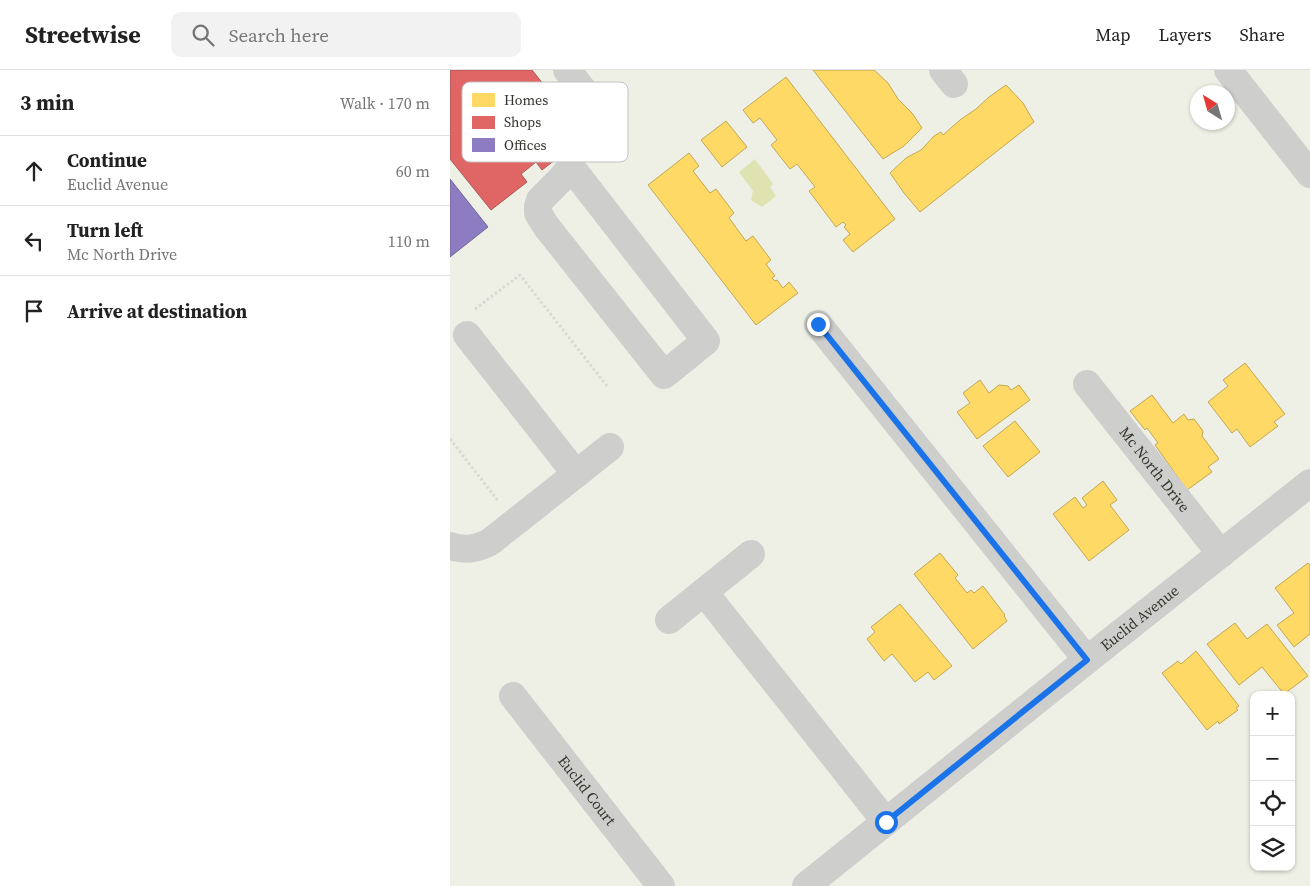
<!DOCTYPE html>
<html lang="en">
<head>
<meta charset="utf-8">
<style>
	:root { --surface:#fff; --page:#f2f2f2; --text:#222; --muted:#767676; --line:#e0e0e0 }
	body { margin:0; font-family:"Source Serif 4",serif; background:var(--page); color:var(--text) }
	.controls { position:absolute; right:15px; bottom:15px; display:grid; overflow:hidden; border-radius:10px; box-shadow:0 1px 4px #0004 }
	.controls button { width:45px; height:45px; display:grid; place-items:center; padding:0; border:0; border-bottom:1px solid var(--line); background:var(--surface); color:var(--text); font:25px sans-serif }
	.compass { position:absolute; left:740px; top:15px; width:45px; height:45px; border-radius:50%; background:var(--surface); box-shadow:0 1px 4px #0004; rotate:323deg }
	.stop { position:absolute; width:15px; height:15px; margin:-11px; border:4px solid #1a73e8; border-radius:50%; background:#fff }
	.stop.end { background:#1a73e8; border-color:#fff; box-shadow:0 1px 5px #0008 }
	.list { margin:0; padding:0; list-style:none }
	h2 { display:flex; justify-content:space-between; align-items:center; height:65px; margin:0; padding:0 20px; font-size:21px }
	h2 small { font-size:16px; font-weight:400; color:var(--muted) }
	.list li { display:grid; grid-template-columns:32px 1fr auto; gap:15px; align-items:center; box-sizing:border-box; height:70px; padding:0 20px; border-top:1px solid var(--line) }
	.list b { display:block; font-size:19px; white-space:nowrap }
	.list p { margin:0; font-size:16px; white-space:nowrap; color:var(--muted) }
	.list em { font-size:16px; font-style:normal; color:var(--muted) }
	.icon { flex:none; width:28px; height:28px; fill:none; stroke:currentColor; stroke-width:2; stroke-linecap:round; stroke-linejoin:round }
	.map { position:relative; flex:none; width:860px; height:816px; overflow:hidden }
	header { display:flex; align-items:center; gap:30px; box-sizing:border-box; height:70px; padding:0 25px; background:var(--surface); border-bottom:1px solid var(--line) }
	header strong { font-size:24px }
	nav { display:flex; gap:28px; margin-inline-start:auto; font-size:18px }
	.search { width:350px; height:45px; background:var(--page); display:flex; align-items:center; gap:12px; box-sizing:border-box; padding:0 18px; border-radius:10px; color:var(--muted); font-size:19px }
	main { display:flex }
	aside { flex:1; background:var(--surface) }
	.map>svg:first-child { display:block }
	.water { fill:#dfe2b1 }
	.homes { fill:#ffd966; stroke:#c2a755 }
	.shops { fill:#e06666; stroke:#ac5755 }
	.offices { fill:#8e7cc3; stroke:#726696 }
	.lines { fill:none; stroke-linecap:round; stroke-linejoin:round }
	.path { stroke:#d9d9d6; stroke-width:3; stroke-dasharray:2.5 2.5; stroke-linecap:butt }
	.minor { stroke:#cecfcc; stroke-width:28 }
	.route { stroke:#1a73e8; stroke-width:6 }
	.labels { text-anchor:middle; stroke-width:5; stroke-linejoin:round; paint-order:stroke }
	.street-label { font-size:15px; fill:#32332c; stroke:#fff }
	.key { fill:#fff; stroke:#c2c2c0; stroke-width:1 }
	.key-label { font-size:14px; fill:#32332c }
</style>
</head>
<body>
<header>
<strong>Streetwise</strong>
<div class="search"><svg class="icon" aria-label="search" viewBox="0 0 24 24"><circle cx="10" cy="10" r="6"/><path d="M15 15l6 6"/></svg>Search here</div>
<nav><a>Map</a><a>Layers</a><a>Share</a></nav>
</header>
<main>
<aside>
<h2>3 min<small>Walk · 170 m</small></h2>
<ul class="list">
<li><svg class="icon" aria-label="ahead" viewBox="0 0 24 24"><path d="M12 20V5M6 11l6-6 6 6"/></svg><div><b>Continue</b><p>Euclid Avenue</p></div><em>60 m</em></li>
<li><svg class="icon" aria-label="left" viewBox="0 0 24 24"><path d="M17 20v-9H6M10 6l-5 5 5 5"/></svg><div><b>Turn left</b><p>Mc North Drive</p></div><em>110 m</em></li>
<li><svg class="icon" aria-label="arrive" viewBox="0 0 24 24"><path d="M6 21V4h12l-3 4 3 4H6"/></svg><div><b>Arrive at destination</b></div></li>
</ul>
</aside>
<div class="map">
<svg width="860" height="816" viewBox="0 0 860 816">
	<rect width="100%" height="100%" fill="#eef0e5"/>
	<polygon class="water" points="305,89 323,114 320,117 326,126 312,137 301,130 303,121 289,102"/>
	<g class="homes">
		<polygon points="363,0 424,0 438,13 448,29 462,43 472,58 454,76 433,89"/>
		<polygon points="336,7 445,149 403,182 393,170 400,164 394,157 396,155 393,152 386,157 359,121 365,117 347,94 340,99 321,75 327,70 310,48 303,53 293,40"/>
		<polygon points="556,15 573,33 584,52 470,142 454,123 440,103 456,88 471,80 484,66 491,62 493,65 510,50 526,39 539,27"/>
		<polygon points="276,51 297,77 272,97 251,70"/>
		<polygon points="239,83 249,96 243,101 260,123 266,119 284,143 279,148 296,171 303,166 321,190 316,194 325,206 322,208 325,211 327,210 333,218 339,212 348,223 306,255 198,115"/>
		<polygon points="795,293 835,344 824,352 828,356 800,377 787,359 782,363 758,332 778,316 773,310"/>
		<polygon points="530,310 539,323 549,315 558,316 561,320 569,315 580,330 527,369 507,342 520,333 513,323"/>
		<polygon points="702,325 723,353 734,344 738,350 744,349 753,361 752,366 769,389 758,397 762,402 737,420 705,375 708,373 697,358 695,360 680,341"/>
		<polygon points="565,351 590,382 558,407 533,376"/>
		<polygon points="653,411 667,430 660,435 679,460 639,491 603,444 625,427 633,438 637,435 632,428"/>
		<polygon points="490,483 508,505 505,508 517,523 521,520 524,523 533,516 555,545 554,546 557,551 523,579 464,504"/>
		<polygon points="858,493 860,495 860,564 844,577 827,555 844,543 825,518"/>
		<polygon points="450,534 502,596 484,610 478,602 465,612 442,584 434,591 417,569 425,562 421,557"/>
		<polygon points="785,553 797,569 817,554 858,606 834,624 812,597 789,615 757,574"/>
		<polygon points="746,581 789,636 786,638 788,640 769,654 768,651 757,660 712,603 728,591 731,594"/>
	</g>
	<polygon class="shops" points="0,0 82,0 122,50 93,72 106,89 92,100 86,92 71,104 77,112 41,140 0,89"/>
	<polygon class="offices" points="0,109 38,157 0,187"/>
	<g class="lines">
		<g class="path">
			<polyline points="25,239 70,205 157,316"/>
			<polyline points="0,369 49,432"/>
		</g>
		<g class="minor">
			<polyline points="117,0 148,39 122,78 121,97 110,110 90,130 88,136 88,143 96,156 214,305 256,271 121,97"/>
			<polyline points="493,0 504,14"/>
			<polyline points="778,0 860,104"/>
			<polyline points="368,254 637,590"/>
			<path id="s1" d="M637,314L771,484"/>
			<polyline points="126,404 160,377"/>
			<path d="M0,476C15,481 26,479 40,472L126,404L17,265"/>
			<polyline points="254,522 436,752"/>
			<polyline points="219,550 301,484"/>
			<path id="s2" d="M63,626L211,816"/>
			<path id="s3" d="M356,816L637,590L860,413"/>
		</g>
	</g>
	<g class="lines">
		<polyline class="route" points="368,254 637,590 436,752"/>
	</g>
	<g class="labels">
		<g class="street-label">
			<text dy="5" stroke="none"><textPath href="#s1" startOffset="109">Mc North Drive</textPath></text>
			<text dy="5" stroke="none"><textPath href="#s3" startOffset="428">Euclid Avenue</textPath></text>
			<text dy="5" stroke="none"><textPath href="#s2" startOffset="120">Euclid Court</textPath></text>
		</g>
	</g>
	<rect x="12" y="12" width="166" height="80" rx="8" class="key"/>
	<rect x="22" y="23" width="23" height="14" fill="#ffd966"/>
	<rect x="22" y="46" width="23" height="13" fill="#e06666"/>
	<rect x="22" y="68" width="23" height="14" fill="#8e7cc3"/>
	<g class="key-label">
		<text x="54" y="35">Homes</text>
		<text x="54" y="57">Shops</text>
		<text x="54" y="80">Offices</text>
	</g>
</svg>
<div class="controls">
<button>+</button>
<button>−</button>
<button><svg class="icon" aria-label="locate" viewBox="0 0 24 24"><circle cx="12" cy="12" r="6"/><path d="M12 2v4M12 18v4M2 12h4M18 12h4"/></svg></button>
<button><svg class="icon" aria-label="layers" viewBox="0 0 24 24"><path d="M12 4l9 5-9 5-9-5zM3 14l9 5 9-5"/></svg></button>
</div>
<svg class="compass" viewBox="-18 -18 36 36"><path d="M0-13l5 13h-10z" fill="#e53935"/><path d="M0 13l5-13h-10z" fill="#767676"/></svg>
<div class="stop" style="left:436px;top:752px"></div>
<div class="stop end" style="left:368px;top:254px"></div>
</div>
</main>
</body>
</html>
